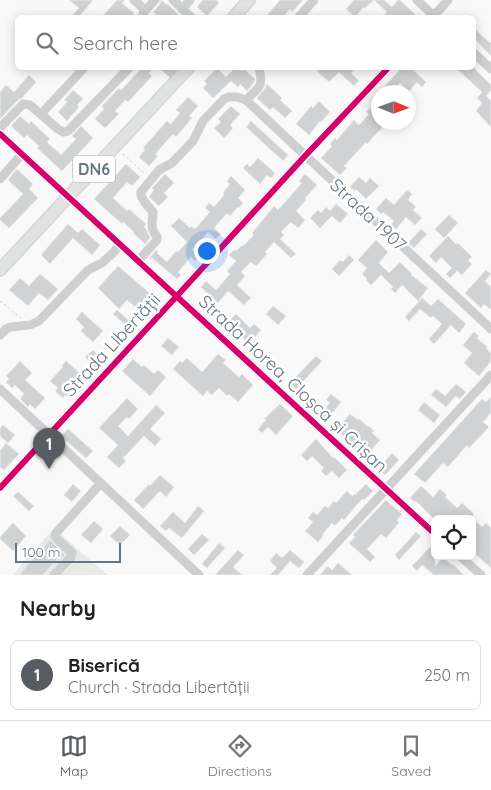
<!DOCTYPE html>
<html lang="en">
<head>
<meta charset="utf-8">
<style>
	:root { --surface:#fff; --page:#f6f6f6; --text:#202124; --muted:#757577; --line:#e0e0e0; --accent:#565c61 }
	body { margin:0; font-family:Quicksand,sans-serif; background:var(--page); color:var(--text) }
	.controls { position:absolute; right:15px; bottom:15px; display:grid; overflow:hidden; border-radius:8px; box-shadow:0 2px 12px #0003 }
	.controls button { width:45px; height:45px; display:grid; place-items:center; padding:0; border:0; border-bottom:1px solid var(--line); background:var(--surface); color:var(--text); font:25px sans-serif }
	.compass { position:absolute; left:371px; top:85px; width:45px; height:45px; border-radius:50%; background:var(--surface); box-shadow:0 2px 12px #0003; rotate:91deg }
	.scale { position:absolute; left:15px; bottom:12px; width:106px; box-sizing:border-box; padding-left:5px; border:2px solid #657683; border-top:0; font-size:14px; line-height:18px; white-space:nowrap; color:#657683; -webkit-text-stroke:4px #fff; paint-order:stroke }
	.you { position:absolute; left:206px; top:250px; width:18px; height:18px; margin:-12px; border:4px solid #fff; border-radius:50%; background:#1a73e8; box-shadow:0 0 0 8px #1a73e833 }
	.badge { display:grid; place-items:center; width:32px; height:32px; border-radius:50%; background:var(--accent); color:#fff; font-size:16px; font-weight:700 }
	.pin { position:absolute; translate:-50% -41px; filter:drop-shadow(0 1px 2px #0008) }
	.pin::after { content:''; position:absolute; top:26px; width:18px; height:15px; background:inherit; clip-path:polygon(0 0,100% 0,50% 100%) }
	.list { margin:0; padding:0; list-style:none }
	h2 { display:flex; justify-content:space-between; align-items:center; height:65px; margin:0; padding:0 20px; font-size:21px }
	h2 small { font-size:16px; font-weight:400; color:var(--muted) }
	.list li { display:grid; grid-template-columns:32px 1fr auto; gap:15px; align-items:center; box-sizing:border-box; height:70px; margin:0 10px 10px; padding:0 10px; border:1px solid var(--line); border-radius:8px }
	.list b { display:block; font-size:19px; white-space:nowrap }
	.list p { margin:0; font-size:16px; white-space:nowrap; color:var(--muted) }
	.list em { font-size:16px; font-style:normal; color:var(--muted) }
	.icon { flex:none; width:28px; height:28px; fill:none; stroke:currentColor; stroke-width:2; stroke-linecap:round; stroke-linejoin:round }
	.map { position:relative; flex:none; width:491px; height:575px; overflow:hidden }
	.search { position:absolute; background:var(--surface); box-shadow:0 2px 12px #0003; left:15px; right:15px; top:15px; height:55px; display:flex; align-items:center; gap:12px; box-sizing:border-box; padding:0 18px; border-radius:8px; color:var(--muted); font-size:19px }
	.sheet { height:145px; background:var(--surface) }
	nav { display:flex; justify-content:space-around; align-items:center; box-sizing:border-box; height:70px; border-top:1px solid var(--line); background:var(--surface); font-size:14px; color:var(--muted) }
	nav a { display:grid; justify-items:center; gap:2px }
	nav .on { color:var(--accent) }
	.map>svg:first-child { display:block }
	.built { fill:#e8e9e9 }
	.green { fill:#e8ebe6 }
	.building { fill:#d0d2d3; stroke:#e8e8e8 }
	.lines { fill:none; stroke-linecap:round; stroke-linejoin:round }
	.major-casing { stroke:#d5d6d7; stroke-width:14 }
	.path { stroke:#cbcccd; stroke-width:1; stroke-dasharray:2.5 2.5; stroke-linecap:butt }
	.minor { stroke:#cecfd0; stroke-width:9 }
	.major { stroke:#e1e2e2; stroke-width:11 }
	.cycleway-casing { stroke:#fff; stroke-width:9 }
	.cycleway { stroke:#d6006c; stroke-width:6 }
	.labels { text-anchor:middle; stroke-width:5; stroke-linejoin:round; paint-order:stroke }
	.shield { fill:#fff; stroke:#939fa8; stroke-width:1 }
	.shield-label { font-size:16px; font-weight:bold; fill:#657683 }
	.street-label { font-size:18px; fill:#657683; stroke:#fff }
</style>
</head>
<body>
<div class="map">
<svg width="491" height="575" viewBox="0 0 491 575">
	<rect width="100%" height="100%" fill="#f9f9f9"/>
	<polygon class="built" points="54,528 107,575 13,575"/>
	<polygon class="green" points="83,556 98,569 92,575 66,575"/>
	<g class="building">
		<polygon points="69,0 93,0 78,18 70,18 79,8"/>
		<polygon points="117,0 125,0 122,3 134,13 131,18 101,18"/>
		<polygon points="161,0 167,5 168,4 182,18 159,18 153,12 160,4"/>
		<polygon points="203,0 216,0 219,3 207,16 197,7"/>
		<polygon points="280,0 303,0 292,12 290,9 282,18 265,18"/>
		<polygon points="354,0 374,0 365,8 364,7 355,17 346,9"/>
		<polygon points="374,0 384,0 392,7 398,0 400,0 419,18 382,18 387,12"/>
		<polygon points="474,28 490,43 491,42 491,56 474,38"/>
		<polygon points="142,68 154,68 149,73 152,76 128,102 125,100 115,111 119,114 105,128 95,119 104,109 102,106 119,88 121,90"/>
		<polygon points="217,68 226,77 235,68 238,68 242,71 244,69 255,79 254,82 247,91 240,84 238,87 231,81 213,98 203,88 207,84 204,81"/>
		<polygon points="320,68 357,68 351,73 359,81 354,86 339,72 329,82 317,71"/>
		<polygon points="401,68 411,68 426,82 422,87 417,82 409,91 400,83 391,92 380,92"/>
		<polygon points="456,68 474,68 491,85 491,90 486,96 491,101 491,127 476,111 482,103 477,98 482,92"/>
		<polygon points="29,75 36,82 22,98 18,100 0,119 0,92 6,85 14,92"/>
		<polygon points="267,84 282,98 280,100 292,111 285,118 273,107 270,110 257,98 264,90"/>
		<polygon points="73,90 83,99 77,105 79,107 67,121 58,112 67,102 64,100"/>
		<polygon points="188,97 198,106 189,116 192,118 176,137 173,134 155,154 158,156 149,166 139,157 145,150 143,148 167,121 171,124 180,113 176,110"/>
		<polygon points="378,99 378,122 387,122 367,144 366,142 344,166 347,168 340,175 321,158 332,146 330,144 335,138 337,140 354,120 359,125 369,114 366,112"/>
		<polygon points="319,101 330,112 321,122 320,121 309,135 296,124 311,106 313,108"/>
		<polygon points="231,106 240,114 230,125 233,128 224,138 214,128 221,122 218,119"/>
		<polygon points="20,116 29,124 31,121 50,139 47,142 61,155 76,139 72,136 81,126 93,138 62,171 37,148 39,146 27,135 24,138 11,126"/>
		<polygon points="251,121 288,155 283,161 246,127"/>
		<polygon points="258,158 275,173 271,178 267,175 260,184 243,168 247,164 250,167"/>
		<polygon points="126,164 140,177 132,186 127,182 113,198 127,211 129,209 146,224 144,227 146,229 150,238 145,244 133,233 134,232 123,222 122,224 94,199"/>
		<polygon points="17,169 33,184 29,189 38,198 9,228 0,220 0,218 23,194 8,180"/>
		<polygon points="165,174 174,183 164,193 168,197 159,206 149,197 154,190 152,188"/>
		<polygon points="305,174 317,185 305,198 306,200 296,211 305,220 298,228 291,222 281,232 284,235 280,239 296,254 291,258 274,242 265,252 267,254 256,266 251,262 241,272 245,276 237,285 251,298 244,305 228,291 218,303 201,287 206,281 216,290 230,274 227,271 236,261 229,255 234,250 236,251 242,245 243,246 254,235 252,233 274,206 278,210 302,183 299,181"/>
		<polygon points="231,176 245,190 238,198 243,203 239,208 238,207 230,216 227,213 214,228 221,234 216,239 208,232 192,250 199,256 195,261 191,257 178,272 181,275 177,279 152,258 150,260 149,259 156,250 158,252 157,253 167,262 176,251 178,252 187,242 171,226 179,218 190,228 191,226 195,229 210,212 205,208 209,203 214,207 224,195 223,193 230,184 227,181"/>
		<polygon points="359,177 366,183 370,178 379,186 366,199 356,189 355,191 350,187"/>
		<polygon points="407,190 412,194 408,200 416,207 413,210 422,218 415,225 406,217 396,229 391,225 394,221 383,212 381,214 376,209 386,198 394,205"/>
		<polygon points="336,204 348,214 340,223 332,216 320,228 310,218 318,210 321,213 326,207 330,211"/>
		<polygon points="449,215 458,223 444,238 435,229"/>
		<polygon points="68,224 78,233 82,229 100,245 92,255 73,238 50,264 41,255"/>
		<polygon points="421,229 427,234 414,248 408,243"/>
		<polygon points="448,236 456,244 458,243 472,257 468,260 472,264 462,275 457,271 450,278 446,274 452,268 441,257 436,263 429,256"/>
		<polygon points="376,240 388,252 379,263 389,273 400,262 412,274 411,275 428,288 418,301 402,285 395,293 391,289 393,287 381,275 371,285 366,280 367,279 362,274 367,268 358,260"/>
		<polygon points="349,255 354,260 339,276 332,269 340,260 343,262"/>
		<polygon points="118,266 154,297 141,312 127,300 119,309 98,288"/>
		<polygon points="486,270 491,274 485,281 491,287 491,310 484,304 481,308 465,293"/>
		<polygon points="40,274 58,289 48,300 39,293 28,306 9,290 20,278 29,286"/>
		<polygon points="422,298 431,306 438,299 466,324 459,333 451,325 434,344 429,339 442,324 433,316 431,318 420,309 409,321 405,317"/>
		<polygon points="273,306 286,316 278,325 266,314"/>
		<polygon points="117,310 134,325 130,329 113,314"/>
		<polygon points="82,312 103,331 93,342 81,331 84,327 76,319"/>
		<polygon points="236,314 250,328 254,324 261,330 249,344 233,329 232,330 226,325"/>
		<polygon points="474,332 479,336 477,338 487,347 486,348 491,353 491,361 479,376 464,363 472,353 463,345"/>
		<polygon points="168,338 179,347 172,355 161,346"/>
		<polygon points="93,350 104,361 96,368 85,357"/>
		<polygon points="218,354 226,360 223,363 239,377 242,374 253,385 238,402 229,394 227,396 219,388 212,395 207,391 203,396 173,369 180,361 182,363 187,358 202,372"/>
		<polygon points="316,356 322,361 296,389 290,383"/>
		<polygon points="133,359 142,367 144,365 154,374 158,370 166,377 150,396 122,371"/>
		<polygon points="20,361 32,373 25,380 45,398 35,409 30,404 28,407 20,399 24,394 15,385 12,388 6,382 9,379 6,376"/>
		<polygon points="66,361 83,376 73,388 74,390 67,397 65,395 63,398 55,391 58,388 50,381 63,367 62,366"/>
		<polygon points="456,384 466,392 460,399 456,396 446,407 431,395 436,389 445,396"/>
		<polygon points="331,394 341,402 327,420 320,415 330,403 326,400"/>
		<polygon points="491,397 491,413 483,422 489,427 469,448 467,445 448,467 443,463 425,483 414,474 482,399 486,402"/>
		<polygon points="127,398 138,409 129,419 127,417 118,426 128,436 156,405 165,413 150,429 161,439 155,446 144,436 123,458 126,461 119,468 107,457 118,445 99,428"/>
		<polygon points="424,402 440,415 434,423 418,410"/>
		<polygon points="280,404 293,416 276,435 268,427 262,433 258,429 266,420 264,419"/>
		<polygon points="350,414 358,420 359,419 368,427 369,426 374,431 372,433 380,440 364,458 350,446 352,444 336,430"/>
		<polygon points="3,425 15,435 8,443 0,436 0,428"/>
		<polygon points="68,429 93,451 86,458 61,436"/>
		<polygon points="316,439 333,458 334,457 347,470 339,478 332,471 326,476 321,471 324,468 312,456 307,461 301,455"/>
		<polygon points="6,443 19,454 4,470 0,467 0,451"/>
		<polygon points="392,453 399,460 385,475 378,469"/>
		<polygon points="160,475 174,487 166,497 160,491 143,509 134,500 149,484 150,486"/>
		<polygon points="73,484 81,491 72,502 64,495"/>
		<polygon points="366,484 373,491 364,500 362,499 344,520 342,518 335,526 332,523 322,535 323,536 318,542 305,531 313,522 308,518 313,512 317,515 325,506 328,508 334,501 336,503 347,491 352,496 354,494 355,495"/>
		<polygon points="421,486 433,497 440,489 447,495 445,497 457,508 462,503 474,514 470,519 434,519 416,501 415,502 410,498"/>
		<polygon points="18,492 34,506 29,511 13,496"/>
		<polygon points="386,500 402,514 397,520 399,523 386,538 381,534 367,549 375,557 370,562 349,543 355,537 353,535"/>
		<polygon points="198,506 204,511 182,538 169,528 166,531 160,526 173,512 185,523"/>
		<polygon points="472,518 482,527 486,523 491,528 491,568 472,551"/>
		<polygon points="94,521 103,529 91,543 81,535"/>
		<polygon points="13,523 26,536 13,551 0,539 0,537"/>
		<polygon points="120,526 130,535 120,545 110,536"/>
		<polygon points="416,532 421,536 399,560 395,555"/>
		<polygon points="202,534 209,540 194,555 188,549"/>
		<polygon points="50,540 65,555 59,561 57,559 43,575 19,575"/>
		<polygon points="219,543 225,548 207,568 202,564"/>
		<polygon points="432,545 435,548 435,566 443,557 452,565 453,564 464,575 434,575 422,565 417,571 412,566"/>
		<polygon points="238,550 244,555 233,567 242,575 215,575"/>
		<polygon points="290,550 304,562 299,568 290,561 278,575 270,575 277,568 270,561 276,553 282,558"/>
		<polygon points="338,563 352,575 320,575 328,566 332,570"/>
	</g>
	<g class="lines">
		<defs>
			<g id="major">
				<polyline points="233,18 249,0"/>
				<polyline points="0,270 188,68"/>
			</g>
		</defs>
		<use href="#major" class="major-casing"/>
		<g class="path">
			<polyline points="123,154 145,174"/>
			<polyline points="0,301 21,318"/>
		</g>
		<g class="minor">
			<polyline points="134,0 145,10"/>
			<polyline points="173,0 192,18"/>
			<polyline points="417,0 436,18"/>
			<polyline points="182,9 190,0"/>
			<polyline points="144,18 143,16 143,13 155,0"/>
			<polyline points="298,18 314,0"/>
			<polyline points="432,18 448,0"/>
			<polyline points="474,53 491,69"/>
			<polyline points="166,68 178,79"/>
			<path d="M246,100C259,87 264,87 259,68"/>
			<polyline points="41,114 84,68"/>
			<polyline points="0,128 23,104 30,105 58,129 63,132 68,131 129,68"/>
			<polyline points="0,134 435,534"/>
			<polyline points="0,179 22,154"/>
			<path d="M138,261L157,240V237C149,227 153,223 153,212C148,206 140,199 141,192L159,170L172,163L193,141L203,121L224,99L228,97H237L246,100L491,329"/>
			<polyline points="0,335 6,329 10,327 30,325 39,321 88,270 102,263 114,252 120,244"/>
			<polyline points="0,389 199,575"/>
			<polyline points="0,488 176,297 305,156 388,68"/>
			<polyline points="460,556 481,575"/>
			<polyline points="54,575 71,557 72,553 57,539 55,536 56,533 101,483"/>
			<polyline points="307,575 491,375"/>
		</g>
		<use href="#major" class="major"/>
		<defs>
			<g id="cycleway">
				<polyline points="0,134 435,534"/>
				<polyline points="0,488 176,297 305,156 388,68"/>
			</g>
		</defs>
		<use href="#cycleway" class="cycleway-casing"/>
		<use href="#cycleway" class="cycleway"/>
	</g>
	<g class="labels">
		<rect class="shield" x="73" y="155.5" width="42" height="27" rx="4"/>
		<g class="shield-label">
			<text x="94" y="175">DN6</text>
		</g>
		<g class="street-label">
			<text transform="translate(368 215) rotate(43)" y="6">Strada 1907</text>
			<text transform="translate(112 345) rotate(-47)" y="6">Strada Libertății</text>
			<text transform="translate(293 384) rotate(43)" y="6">Strada Horea, Cloşca şi Crişan</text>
		</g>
	</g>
</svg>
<div class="controls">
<button><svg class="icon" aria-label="locate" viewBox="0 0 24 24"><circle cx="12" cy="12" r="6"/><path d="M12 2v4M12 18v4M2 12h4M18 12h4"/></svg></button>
</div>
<svg class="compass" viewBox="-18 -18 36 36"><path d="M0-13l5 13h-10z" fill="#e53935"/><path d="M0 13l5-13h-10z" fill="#757577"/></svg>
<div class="scale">100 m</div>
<div class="you"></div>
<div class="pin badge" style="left:49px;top:469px">1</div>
<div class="search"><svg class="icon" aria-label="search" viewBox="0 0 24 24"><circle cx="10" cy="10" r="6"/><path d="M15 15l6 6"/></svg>Search here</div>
</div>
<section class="sheet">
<h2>Nearby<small></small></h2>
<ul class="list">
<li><span class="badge">1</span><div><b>Biserică</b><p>Church · Strada Libertății</p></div><em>250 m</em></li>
</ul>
</section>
<nav>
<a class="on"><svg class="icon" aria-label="map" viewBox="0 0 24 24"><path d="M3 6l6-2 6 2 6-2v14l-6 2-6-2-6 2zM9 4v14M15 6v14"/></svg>Map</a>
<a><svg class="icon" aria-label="directions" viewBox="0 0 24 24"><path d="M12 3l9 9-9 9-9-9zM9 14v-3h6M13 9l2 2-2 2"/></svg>Directions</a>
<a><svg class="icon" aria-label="saved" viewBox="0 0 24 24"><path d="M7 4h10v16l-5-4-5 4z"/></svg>Saved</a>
</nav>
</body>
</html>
